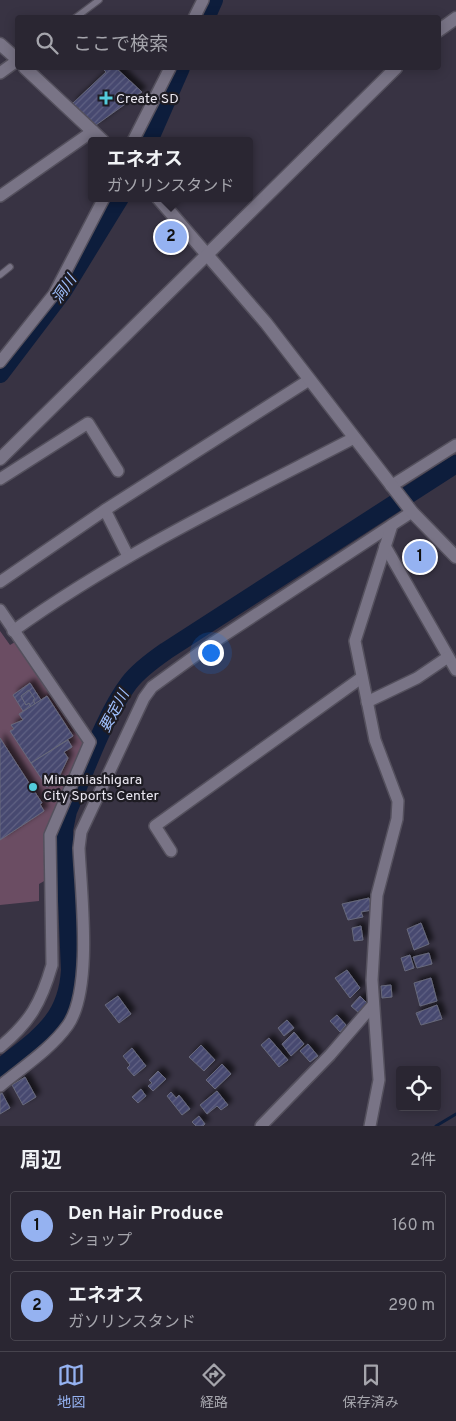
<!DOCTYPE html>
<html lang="ja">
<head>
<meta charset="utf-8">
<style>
	:root { --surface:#2a2632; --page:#36323e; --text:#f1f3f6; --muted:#a5a5ac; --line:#46434d; --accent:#95b2f1 }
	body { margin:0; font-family:Overpass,"Noto Sans JP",sans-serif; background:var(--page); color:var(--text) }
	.controls { position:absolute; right:15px; bottom:15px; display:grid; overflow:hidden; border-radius:5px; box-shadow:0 2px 12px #0003 }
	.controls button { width:45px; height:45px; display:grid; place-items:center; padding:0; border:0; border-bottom:1px solid var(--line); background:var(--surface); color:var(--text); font:25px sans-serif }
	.you { position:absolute; left:210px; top:652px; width:18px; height:18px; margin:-12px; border:4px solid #fff; border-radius:50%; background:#1a73e8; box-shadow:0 0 0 8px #1a73e833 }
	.badge { display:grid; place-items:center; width:32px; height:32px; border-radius:50%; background:var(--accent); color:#111; font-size:16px; font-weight:700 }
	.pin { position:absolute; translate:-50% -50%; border:2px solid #fff; box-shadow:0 1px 5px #0006 }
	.popup { position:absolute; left:88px; top:137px; width:165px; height:65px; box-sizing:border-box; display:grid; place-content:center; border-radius:5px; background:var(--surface); filter:drop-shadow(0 1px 4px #0005); font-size:16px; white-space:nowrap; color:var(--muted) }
	.popup b { font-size:19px; color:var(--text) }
	.popup::after { content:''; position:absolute; left:50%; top:100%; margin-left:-10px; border:10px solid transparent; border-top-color:var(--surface) }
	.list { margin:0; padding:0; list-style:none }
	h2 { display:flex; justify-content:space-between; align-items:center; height:65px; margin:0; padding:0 20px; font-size:21px }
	h2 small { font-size:16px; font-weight:400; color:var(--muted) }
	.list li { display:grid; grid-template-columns:32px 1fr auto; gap:15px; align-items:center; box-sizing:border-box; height:70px; margin:0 10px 10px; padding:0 10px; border:1px solid var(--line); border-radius:5px }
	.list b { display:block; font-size:19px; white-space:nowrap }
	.list p { margin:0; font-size:16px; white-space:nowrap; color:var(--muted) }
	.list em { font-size:16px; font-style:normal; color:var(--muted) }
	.icon { flex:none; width:28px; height:28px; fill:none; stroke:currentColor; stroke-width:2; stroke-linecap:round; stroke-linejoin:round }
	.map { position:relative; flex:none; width:456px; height:1126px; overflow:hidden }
	.search { position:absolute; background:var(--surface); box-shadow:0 2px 12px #0003; left:15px; right:15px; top:15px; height:55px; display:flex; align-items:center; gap:12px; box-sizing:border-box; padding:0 18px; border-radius:5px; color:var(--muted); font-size:19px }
	.sheet { height:225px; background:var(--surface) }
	nav { display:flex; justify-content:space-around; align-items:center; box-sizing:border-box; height:70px; border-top:1px solid var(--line); background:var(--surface); font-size:14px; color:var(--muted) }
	nav a { display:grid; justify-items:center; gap:2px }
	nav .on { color:var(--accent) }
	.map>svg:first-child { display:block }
	.grass { fill:#6b4d63 }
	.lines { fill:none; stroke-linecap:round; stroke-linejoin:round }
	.stream { stroke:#0d1d3c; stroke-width:3 }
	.river { stroke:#0d1d3c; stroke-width:18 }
	.building { fill:url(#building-hatch); stroke:#67697b; filter:url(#shadow) }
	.service-casing { stroke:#54505d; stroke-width:8 }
	.minor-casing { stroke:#54505d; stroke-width:14 }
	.tertiary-casing { stroke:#54505d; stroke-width:15 }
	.service { stroke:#797486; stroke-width:5.5 }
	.minor { stroke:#797486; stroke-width:11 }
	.tertiary { stroke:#797486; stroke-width:12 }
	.poi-dot { fill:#53cbdb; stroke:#1e1c23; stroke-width:2 }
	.labels { text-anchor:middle; stroke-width:4.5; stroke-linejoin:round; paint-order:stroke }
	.poi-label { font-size:14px; fill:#ebe8f2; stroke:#1e1c23; text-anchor:start }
	.water-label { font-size:15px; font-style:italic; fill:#a0c1ff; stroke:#1e1c23 }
</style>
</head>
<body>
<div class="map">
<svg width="456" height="1126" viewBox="0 0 456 1126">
	<defs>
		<pattern id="building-hatch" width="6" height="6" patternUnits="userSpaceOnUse" patternTransform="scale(1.25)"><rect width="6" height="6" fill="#46486f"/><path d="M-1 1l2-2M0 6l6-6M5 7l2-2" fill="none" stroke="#616284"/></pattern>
		<filter id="shadow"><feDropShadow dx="4.5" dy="-4.5" stdDeviation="2.5" flood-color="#0009"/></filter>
	</defs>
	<rect width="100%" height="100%" fill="#383343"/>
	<path class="grass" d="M0,631L10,645L15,642L85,746C68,784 42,823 44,865L46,866V880L39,884V901L0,905Z"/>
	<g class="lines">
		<polyline class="stream" points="436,1126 456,1114"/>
		<g class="river">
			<polyline points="206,18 214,0"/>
			<polyline points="149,141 181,68"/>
			<polyline points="0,374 63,291 120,198"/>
			<path d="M0,1068C37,1038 67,1022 70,970L64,830L68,811C85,773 104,716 129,683C139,670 153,660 166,651L456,464"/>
		</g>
	</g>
	<g class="building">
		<polygon points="102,68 116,68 142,92 96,125 72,104 106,72"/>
		<polygon points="30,683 41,700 35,704 29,690 21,696 26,705 29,703 31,707 23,711 13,695"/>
		<polygon points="29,690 35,699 33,700 35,704 31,707 29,703 26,705 21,696"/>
		<polygon points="47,696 73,736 31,763 10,731 14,729 11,725 23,720 19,714"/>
		<polygon points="0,738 42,803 40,804 44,811 0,840"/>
		<polygon points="68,740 72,747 64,752 68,758 57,781 47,787 31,763"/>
		<polygon points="369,898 372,910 361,912 363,917 348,920 342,904"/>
		<polygon points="421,923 429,944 414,950 407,929"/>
		<polygon points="361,926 363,940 354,941 352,928"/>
		<polygon points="429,953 432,964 417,968 413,957"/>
		<polygon points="410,955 414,968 405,971 401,958"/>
		<polygon points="347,970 360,988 350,998 335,978"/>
		<polygon points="431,978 437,1001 420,1006 414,983"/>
		<polygon points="391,985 392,997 382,998 381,986"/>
		<polygon points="118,996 131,1014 119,1023 105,1005"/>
		<polygon points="360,996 368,1004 359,1013 351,1006"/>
		<polygon points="437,1005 442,1019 421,1025 416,1013"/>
		<polygon points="337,1015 346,1025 340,1032 330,1021"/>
		<polygon points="287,1020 294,1028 284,1036 278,1028"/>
		<polygon points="294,1032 304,1044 291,1056 282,1044"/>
		<polygon points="269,1038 288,1060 279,1067 261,1045"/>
		<polygon points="308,1044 318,1056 310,1062 300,1051"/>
		<polygon points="201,1045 215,1060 204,1071 189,1057"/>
		<polygon points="132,1048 146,1066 134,1076 127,1068 130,1065 123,1056"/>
		<polygon points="222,1064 231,1074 215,1089 206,1080"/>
		<polygon points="158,1071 166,1079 153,1091 148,1086 152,1083 149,1080"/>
		<polygon points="25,1077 36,1097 23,1105 12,1085"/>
		<polygon points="141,1089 146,1096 138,1103 132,1097"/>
		<polygon points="217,1091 228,1105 221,1110 217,1106 207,1114 200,1105"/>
		<polygon points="171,1092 176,1098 179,1095 190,1109 182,1115 167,1096"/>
		<polygon points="2,1093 10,1108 0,1114 0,1094"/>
		<polygon points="199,1116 205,1124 203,1126 196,1126 192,1122"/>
	</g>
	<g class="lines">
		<defs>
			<g id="service">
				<polyline points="75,18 99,0"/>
				<polyline points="0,275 10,267"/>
			</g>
			<g id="minor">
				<polyline points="194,18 203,0"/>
				<polyline points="0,73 18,60"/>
				<polyline points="133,141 170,68"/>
				<polyline points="0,196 93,131"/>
				<polyline points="0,362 54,294 104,198"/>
				<polyline points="0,479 88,423 118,471"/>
				<polyline points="391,486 456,445"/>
				<polyline points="105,510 128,556"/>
				<polyline points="385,546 456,670"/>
				<polyline points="0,582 105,510 309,380"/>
				<path d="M0,610L90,742L50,835L52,965C41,1003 30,1022 0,1047"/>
				<path d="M13,631C120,554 238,498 354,438"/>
				<polyline points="367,702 417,678 448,657"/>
				<polyline points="171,851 155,826 361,678"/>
				<path d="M0,1086C23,1067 51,1049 68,1025C93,989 81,892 79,848L81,832L144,698L152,687L214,642L392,525"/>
				<polyline points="261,1126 330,1055 373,1005"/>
				<polyline points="370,1126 379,1080 372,980 377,895 397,819 398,801 375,740 355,641 392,525 412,512"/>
			</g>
			<g id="tertiary">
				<polyline points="438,31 456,18"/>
				<polyline points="0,44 18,60"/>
				<polyline points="25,68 103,141"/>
				<polyline points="158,198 266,323 412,512 456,557"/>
				<polyline points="0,459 396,68"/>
			</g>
		</defs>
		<use href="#service" class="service-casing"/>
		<use href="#minor" class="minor-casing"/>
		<use href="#tertiary" class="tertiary-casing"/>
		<use href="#service" class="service"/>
		<use href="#minor" class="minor"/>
		<use href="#tertiary" class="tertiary"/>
	</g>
	<g class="poi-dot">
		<path d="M103.5 90.5h5v5h5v5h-5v5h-5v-5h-5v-5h5z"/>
		<circle cx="33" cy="787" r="5"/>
	</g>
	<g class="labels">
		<g class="poi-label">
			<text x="116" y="103">Create SD</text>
			<text x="43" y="784">Minamiashigara<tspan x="43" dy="16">City Sports Center</tspan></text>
		</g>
		<g class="water-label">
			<text transform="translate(64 289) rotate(-56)" y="5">洞川</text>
			<text transform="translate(114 711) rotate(-62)" y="5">要定川</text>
		</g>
	</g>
</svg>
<div class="controls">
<button><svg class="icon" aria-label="locate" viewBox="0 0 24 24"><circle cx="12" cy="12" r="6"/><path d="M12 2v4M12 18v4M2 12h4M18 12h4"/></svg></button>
</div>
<div class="you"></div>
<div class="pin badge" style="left:420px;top:557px">1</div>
<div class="pin badge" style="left:171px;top:237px">2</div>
<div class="popup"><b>エネオス</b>ガソリンスタンド</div>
<div class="search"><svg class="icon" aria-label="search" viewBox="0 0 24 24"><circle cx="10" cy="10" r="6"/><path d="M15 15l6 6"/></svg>ここで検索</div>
</div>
<section class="sheet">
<h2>周辺<small>2件</small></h2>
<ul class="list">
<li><span class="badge">1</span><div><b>Den Hair Produce</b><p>ショップ</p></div><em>160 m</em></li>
<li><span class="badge">2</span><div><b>エネオス</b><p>ガソリンスタンド</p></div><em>290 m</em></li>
</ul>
</section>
<nav>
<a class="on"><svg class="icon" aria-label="map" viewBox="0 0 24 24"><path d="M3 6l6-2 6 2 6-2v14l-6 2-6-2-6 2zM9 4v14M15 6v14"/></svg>地図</a>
<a><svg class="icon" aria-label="directions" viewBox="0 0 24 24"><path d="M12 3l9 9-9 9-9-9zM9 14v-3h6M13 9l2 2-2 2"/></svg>経路</a>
<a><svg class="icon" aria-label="saved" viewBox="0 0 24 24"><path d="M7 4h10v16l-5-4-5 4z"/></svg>保存済み</a>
</nav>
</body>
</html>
